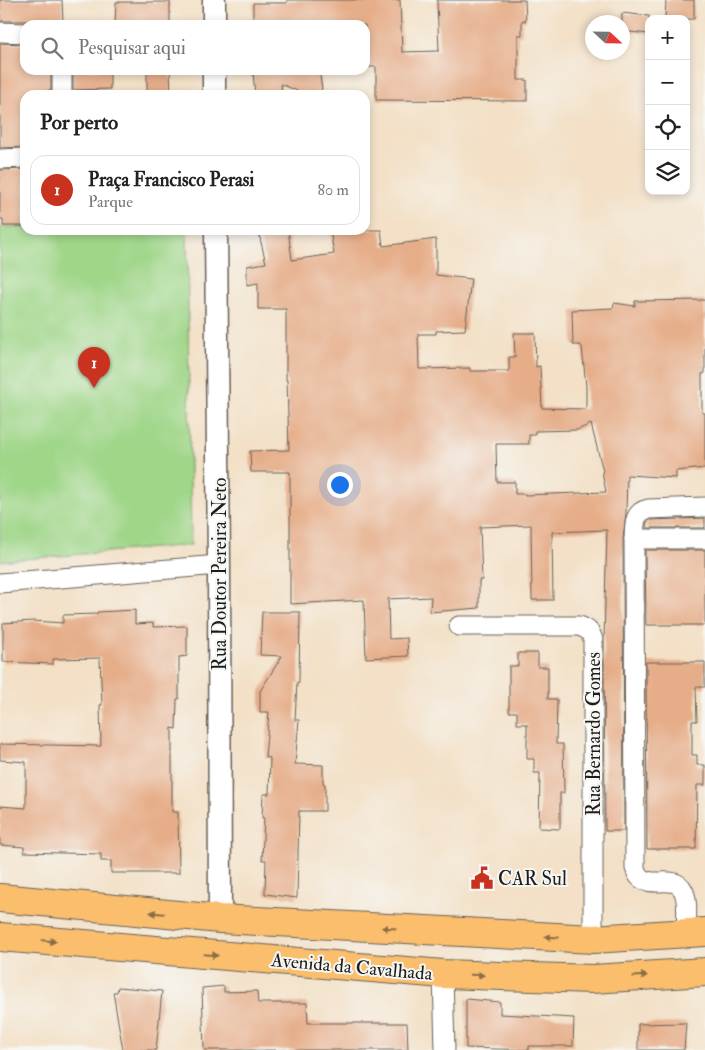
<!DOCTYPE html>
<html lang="pt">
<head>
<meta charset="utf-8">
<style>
	:root { --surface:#fff; --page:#f2f2f2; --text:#222; --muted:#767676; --line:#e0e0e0; --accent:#c8321e }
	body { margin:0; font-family:"IM FELL Double Pica",serif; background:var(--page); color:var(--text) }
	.controls { position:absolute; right:15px; top:15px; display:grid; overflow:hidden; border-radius:10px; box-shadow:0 2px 8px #0003 }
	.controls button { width:45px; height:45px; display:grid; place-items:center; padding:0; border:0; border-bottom:1px solid var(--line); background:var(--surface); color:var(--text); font:25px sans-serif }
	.compass { position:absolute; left:585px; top:15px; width:45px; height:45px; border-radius:50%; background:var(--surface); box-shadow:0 2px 8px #0003; rotate:112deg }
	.you { position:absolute; left:339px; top:484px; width:18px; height:18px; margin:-12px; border:4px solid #fff; border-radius:50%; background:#1a73e8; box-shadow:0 0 0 8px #1a73e833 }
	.badge { display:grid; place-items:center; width:32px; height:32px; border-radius:50%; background:var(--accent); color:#fff; font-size:16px; font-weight:700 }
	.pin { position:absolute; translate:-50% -41px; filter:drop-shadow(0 1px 2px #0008) }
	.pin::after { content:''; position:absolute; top:26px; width:18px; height:15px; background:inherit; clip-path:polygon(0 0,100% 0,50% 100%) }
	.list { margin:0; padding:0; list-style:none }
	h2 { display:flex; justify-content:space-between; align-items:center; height:65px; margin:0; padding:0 20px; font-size:21px }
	h2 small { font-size:16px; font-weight:400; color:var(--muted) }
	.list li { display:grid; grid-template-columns:32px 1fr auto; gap:15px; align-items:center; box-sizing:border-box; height:70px; margin:0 10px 10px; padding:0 10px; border:1px solid var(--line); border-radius:15px }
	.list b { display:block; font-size:19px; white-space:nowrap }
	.list p { margin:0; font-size:16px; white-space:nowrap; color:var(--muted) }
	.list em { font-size:16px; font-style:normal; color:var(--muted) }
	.icon { flex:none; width:28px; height:28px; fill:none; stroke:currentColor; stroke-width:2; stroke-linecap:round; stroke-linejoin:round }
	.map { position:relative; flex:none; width:705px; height:1050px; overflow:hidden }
	.search { position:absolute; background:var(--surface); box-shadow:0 2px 8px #0003; left:20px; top:20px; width:350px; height:55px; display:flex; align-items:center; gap:12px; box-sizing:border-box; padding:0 18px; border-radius:15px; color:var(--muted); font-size:19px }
	.panel { position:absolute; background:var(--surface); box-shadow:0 2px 8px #0003; left:20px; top:90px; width:350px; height:145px; border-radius:15px }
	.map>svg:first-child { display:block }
	.green { fill:#9fd688; stroke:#5e7952 }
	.building { fill:#e6ad89; fill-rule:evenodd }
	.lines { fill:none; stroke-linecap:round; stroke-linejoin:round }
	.minor-casing { stroke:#676158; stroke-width:21 }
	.tertiary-casing { stroke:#676158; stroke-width:25 }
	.primary-casing { stroke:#676158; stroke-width:30 }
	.minor { stroke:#fff; stroke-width:19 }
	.tertiary { stroke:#fff; stroke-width:22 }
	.primary { stroke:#fabe6d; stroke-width:28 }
	.oneway { fill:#8b6d44 }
	.labels { text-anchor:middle; stroke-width:4; stroke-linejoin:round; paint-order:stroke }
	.street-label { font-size:19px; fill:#1c1c1c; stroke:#f6f6f2 }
	.poi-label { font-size:19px; fill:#1c1c1c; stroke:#f6f6f2; text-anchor:start }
</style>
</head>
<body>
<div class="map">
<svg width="705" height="1050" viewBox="0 0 705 1050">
	<rect width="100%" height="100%" fill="#f6f6f2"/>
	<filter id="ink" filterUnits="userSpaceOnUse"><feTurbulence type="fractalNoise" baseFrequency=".02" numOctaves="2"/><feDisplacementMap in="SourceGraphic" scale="10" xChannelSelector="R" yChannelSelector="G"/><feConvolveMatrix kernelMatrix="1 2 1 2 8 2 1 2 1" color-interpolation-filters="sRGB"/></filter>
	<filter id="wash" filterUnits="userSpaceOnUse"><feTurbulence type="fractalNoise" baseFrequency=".0096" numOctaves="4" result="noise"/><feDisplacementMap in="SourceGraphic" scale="20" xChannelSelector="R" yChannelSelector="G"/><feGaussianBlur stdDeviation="1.12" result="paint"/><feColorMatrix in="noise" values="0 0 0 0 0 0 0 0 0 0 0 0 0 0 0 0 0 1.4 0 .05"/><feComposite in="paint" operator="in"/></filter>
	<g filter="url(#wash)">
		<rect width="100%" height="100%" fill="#f3e0c6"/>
		<polygon class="green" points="0,227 25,227 25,230 187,230 191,545 0,561"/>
		<g id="blocks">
			<g class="building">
				<polygon points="0,0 62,0 63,21 0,21"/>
				<polygon points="287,0 400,0 402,52 439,51 437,0 525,0 526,21 522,21 522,35 518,35 518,80 527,80 527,101 376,100 376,67 365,67 365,25 253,25 253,3 287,3"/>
				<polygon points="666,0 694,0 694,19 665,19"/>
				<polygon points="116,2 170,2 170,25 115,25"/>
				<polygon points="622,13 649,16 649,34 622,31"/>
				<polygon points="0,43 25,44 25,70 51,70 51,90 48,90 48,95 25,95 25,147 0,148"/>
				<polygon points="73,70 110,70 110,89 73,90"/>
				<polygon points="147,70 170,70 171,95 147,95"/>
				<polygon points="247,70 319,70 322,89 314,95 307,95 281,84 282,95 255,95 253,73"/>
				<polygon points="25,169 25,226 3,226 3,219 0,219 0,170"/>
				<path d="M258,230H288L292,260L334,254L330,230H381L383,246L436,239V275L471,279L465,330L436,331V334H418L419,369L470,368V371H509V357H515L514,333H535L536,367L540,366L542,408L586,409V386L582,347L580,345H573L572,310L613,308L614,303L635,306V301L705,300V373L702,374V413H705V468L676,471V478L627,475L626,513L623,539L624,831H605L604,639L607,530L552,532L553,600H532L531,525L480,527L482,580H479V608L430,612L431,597L388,599L389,639L407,638L408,656L366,658L364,600L290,604V472H251L250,451L289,450L287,380H286V309H258V283L247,285V266L266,263ZM591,424L603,471L602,472L606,492L525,495V494H515V482H497L496,444H529V435H535V431L577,430Z"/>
				<polygon points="705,518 705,528 646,528 647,522 650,520"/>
				<polygon points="645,550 705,550 705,625 646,625"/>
				<polygon points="135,610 135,624 153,623 153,627 187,626 187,656 179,657 179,699 177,699 176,729 172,728 172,812 178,812 179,873 111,873 111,861 101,861 101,854 24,852 24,847 0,845 0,806 26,808 26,762 0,760 0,744 101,746 100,705 102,705 100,658 53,659 53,664 3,662 3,623 33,621 63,623 63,615 97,614 97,612"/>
				<polygon points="262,612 300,612 299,683 297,682 295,720 299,720 295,764 323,765 323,783 325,784 325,811 299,811 297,898 265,894 266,860 262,860 264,818 262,818 263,794 269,794 270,758 265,757 269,712 260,712 260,691 282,656 260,655"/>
				<polygon points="518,653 538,653 538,667 548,667 548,699 557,699 556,744 563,744 564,793 560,793 560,829 539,828 540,773 534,773 534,759 527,759 527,724 517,724 517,712 509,712 509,666 518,666"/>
				<polygon points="646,662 705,662 705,687 696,687 697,721 692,721 692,755 697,755 697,765 705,765 705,785 697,785 696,849 647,849"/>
				<polygon points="224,986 224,992 257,991 258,1003 307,1003 308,1023 407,1023 408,1050 204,1050 202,988"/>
				<polygon points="118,987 162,991 156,1050 123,1050 113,992 117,992"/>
				<polygon points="466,999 500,1002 500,1014 574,1018 573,1046 529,1046 529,1050 466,1048"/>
				<polygon points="686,1023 684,1050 638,1050 638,1024"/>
			</g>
		</g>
	</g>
	<g filter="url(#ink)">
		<use href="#blocks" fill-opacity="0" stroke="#676158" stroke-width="1"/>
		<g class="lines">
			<defs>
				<g id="minor">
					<polyline points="0,32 25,33"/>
					<polyline points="62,70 62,95"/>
					<polyline points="0,159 25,158"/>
					<polyline points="634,539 705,539"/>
					<polyline points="0,583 219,565"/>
					<path d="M459,626H579C588,629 591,632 593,640V939"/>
					<path d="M686,933C686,920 689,901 683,890C673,871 642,895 635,868L634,539C635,526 633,512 648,509L705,507"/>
					<polyline points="443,974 445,1050"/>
				</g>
				<g id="tertiary">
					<polyline points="214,0 214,25"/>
					<polyline points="214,70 214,95"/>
					<polyline points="216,230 219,565 220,919"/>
				</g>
				<g id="primary">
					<polyline points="0,898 220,919 593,939 705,932"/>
					<polyline points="0,937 443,974 593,979 705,972"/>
				</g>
			</defs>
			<use href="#minor" class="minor-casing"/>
			<use href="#tertiary" class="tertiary-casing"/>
			<use href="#primary" class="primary-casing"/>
			<use href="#minor" class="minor"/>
			<use href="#tertiary" class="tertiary"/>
			<use href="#primary" class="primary"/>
		</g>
		<defs><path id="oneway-solid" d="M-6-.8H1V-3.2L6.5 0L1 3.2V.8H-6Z" transform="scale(1.25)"/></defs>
		<g class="oneway">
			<use href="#oneway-solid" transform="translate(157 913) rotate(-175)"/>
			<use href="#oneway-solid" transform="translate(389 928) rotate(-177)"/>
			<use href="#oneway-solid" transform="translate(552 937) rotate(-177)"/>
			<use href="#oneway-solid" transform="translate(49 941) rotate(5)"/>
			<use href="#oneway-solid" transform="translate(211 955) rotate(5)"/>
			<use href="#oneway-solid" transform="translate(477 975) rotate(2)"/>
			<use href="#oneway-solid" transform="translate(640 976) rotate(-4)"/>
		</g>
	</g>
	<defs>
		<symbol id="civic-bare" viewBox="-9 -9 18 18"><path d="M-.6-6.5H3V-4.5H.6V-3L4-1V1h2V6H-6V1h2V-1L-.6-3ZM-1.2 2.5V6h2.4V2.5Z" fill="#c8321e" stroke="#f6f6f2" stroke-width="2.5" paint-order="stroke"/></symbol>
	</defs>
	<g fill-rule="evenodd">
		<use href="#civic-bare" x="466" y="862" width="32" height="32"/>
	</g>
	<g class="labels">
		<g class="street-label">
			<text transform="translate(219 574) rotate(-90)" y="7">Rua Doutor Pereira Neto</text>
			<text transform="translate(593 734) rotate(-90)" y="7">Rua Bernardo Gomes</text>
			<text transform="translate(352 966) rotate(5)" y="7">Avenida da Cavalhada</text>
		</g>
		<g class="poi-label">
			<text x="498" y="885">CAR Sul</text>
		</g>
	</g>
</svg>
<div class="controls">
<button>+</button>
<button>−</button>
<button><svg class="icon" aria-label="locate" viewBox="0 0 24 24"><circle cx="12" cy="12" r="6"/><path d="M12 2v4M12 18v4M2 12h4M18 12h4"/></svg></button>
<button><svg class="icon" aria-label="layers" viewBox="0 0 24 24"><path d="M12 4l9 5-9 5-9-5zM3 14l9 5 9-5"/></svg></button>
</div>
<svg class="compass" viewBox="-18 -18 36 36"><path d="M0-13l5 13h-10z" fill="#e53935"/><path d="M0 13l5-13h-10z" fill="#767676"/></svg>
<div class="you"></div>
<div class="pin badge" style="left:94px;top:388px">1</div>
<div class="search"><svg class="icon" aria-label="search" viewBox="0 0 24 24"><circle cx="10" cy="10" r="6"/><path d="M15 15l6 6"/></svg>Pesquisar aqui</div>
<section class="panel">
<h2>Por perto<small></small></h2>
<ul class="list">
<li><span class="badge">1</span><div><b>Praça Francisco Perasi</b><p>Parque</p></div><em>80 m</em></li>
</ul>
</section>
</div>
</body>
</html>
